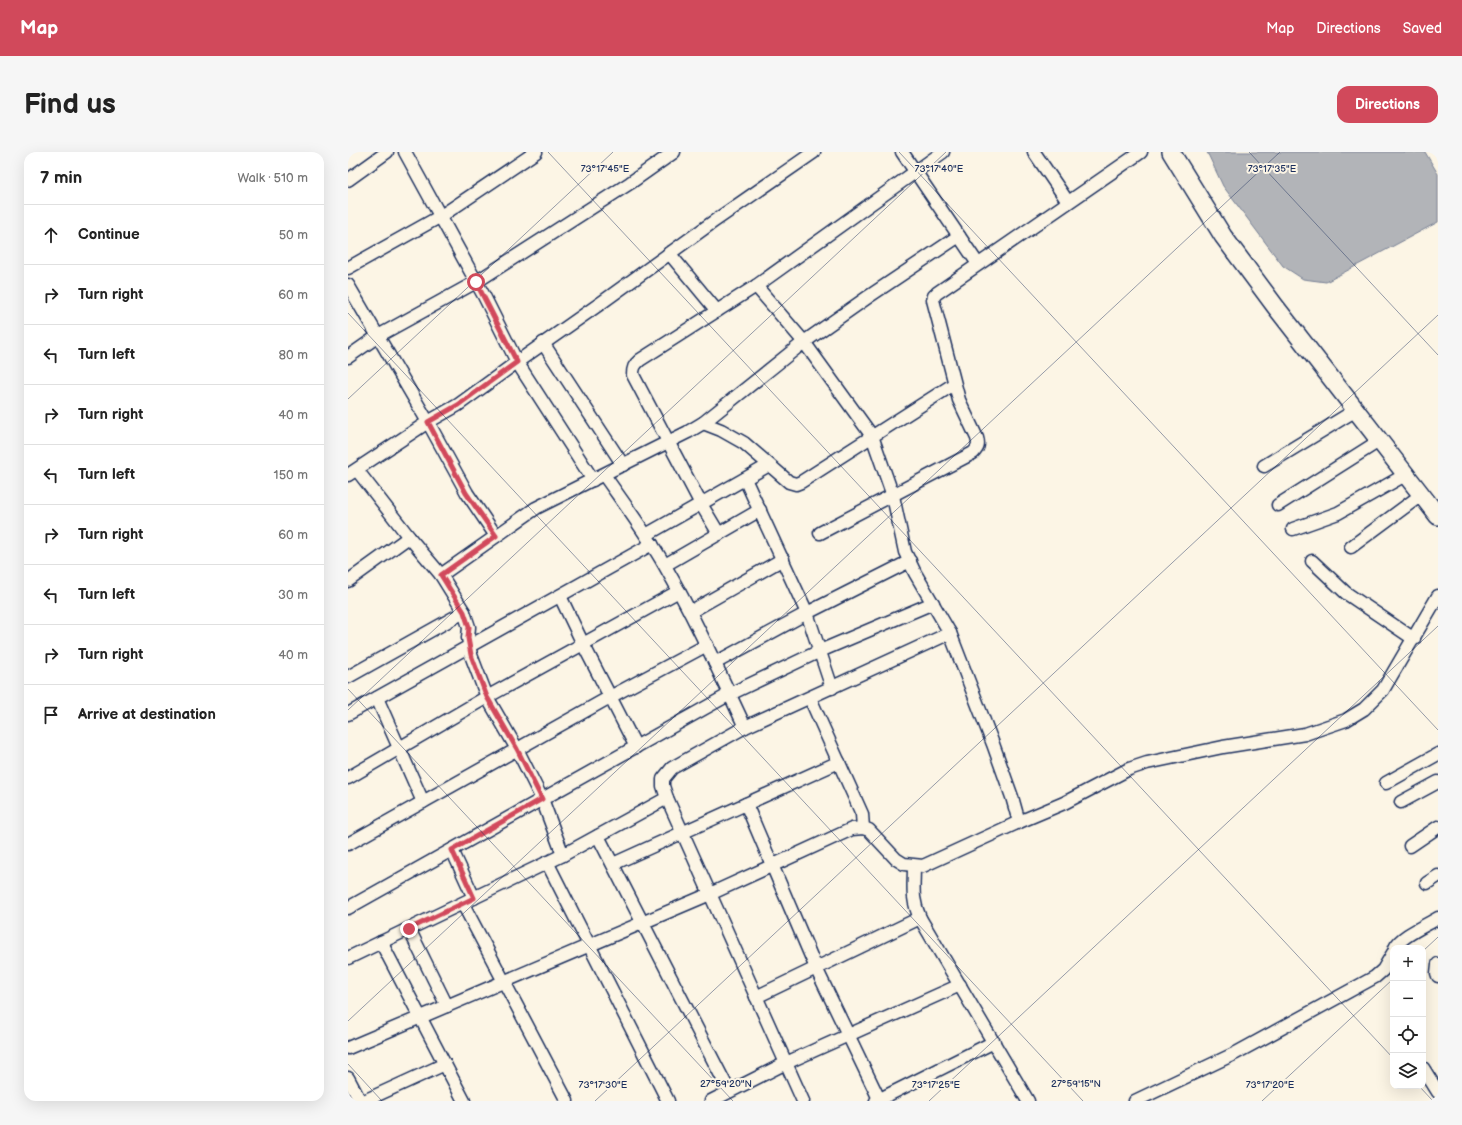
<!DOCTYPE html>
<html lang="en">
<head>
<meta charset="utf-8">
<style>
	:root { --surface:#fff; --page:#f6f6f6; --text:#222; --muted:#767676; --line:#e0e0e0; --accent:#d1495b }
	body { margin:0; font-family:"Balsamiq Sans",sans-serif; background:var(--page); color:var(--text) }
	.controls { position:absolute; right:12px; bottom:12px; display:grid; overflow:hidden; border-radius:8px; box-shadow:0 4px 16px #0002 }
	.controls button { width:36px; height:36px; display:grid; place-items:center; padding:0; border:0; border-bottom:1px solid var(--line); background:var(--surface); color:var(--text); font:20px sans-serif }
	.stop { position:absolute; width:12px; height:12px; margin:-9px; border:3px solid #d1495b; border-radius:50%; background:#fff }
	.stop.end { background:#d1495b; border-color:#fff; box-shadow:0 1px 4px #0008 }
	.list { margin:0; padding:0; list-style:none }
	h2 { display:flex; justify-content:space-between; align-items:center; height:52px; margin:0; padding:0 16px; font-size:17px }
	h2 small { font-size:13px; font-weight:400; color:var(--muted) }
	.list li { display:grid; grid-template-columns:26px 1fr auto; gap:12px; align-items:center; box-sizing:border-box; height:60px; padding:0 16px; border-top:1px solid var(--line) }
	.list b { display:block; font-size:15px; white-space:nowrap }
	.list em { font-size:13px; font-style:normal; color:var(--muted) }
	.icon { flex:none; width:22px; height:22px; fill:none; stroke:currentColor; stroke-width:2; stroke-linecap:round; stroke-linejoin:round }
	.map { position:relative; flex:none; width:1090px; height:949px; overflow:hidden; border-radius:12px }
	header { display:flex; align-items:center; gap:24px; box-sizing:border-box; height:56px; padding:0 20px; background:var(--accent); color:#fff }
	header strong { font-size:19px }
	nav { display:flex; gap:22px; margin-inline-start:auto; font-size:14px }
	.intro { display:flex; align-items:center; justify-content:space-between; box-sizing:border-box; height:96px; padding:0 24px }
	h1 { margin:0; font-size:28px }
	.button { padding:10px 18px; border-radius:12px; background:var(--accent); color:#fff; font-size:14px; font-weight:700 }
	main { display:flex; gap:24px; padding:0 24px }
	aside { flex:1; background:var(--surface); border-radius:12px; box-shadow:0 4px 16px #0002 }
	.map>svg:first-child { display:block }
	.water { fill:#b2b4b8; stroke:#767f94 }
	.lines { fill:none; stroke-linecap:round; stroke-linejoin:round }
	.street-casing { stroke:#1b2f5e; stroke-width:15 }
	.secondary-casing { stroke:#1b2f5e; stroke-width:20 }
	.street { stroke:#fcf5e5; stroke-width:12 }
	.secondary { stroke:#fcf5e5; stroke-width:17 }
	.route { stroke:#d1495b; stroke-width:5 }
	.ticks { fill:none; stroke:#1b2f5e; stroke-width:1; stroke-opacity:0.45 }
	.ticks-label { font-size:10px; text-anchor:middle; fill:#1b2f5e; stroke:#fcf5e5; stroke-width:4; stroke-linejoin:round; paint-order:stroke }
</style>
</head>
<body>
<header>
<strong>Map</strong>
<nav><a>Map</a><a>Directions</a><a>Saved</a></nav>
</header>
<div class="intro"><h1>Find us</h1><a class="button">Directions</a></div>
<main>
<aside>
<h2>7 min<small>Walk · 510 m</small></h2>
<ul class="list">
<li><svg class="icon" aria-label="ahead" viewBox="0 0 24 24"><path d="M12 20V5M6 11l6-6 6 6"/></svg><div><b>Continue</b></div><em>50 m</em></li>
<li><svg class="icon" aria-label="right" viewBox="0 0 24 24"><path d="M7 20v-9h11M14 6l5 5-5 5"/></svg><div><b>Turn right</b></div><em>60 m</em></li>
<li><svg class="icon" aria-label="left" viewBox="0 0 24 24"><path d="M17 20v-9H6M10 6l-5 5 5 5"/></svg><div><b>Turn left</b></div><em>80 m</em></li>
<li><svg class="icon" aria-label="right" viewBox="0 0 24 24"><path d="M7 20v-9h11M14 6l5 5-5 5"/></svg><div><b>Turn right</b></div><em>40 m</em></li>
<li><svg class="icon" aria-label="left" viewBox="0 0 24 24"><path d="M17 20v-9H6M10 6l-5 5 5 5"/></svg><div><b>Turn left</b></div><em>150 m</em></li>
<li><svg class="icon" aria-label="right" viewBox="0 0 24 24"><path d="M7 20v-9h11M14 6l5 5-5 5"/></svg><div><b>Turn right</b></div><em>60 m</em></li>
<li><svg class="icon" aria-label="left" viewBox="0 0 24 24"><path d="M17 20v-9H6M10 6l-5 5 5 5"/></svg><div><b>Turn left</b></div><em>30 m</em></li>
<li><svg class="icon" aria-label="right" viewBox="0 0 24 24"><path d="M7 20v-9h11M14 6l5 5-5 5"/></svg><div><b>Turn right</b></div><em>40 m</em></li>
<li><svg class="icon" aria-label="arrive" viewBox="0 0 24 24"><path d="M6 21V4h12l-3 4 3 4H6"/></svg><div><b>Arrive at destination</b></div></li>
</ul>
</aside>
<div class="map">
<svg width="1090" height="949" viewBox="0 0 1090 949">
	<rect width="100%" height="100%" fill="#fcf5e5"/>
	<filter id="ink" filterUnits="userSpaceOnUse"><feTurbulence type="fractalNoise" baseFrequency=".025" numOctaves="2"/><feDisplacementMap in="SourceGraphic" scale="8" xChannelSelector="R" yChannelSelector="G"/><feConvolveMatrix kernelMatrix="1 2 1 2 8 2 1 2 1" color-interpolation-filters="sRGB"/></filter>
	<g filter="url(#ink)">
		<polygon class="water" points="859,0 1077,0 1090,22 1090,70 978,130 955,127 935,114 875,34"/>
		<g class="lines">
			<defs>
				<g id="street">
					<polyline points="57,0 136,144 169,210 245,328"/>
					<polyline points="554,0 630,112"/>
					<polyline points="686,0 720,50"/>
					<polyline points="0,28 39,0"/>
					<polyline points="321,101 369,159"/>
					<polyline points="0,116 93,64 188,0"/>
					<polyline points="0,133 80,270 119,341 148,384"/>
					<polyline points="408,134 456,190 524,284 545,344 557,400 567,421 602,481 645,592 664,645 671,670"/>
					<polyline points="195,191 275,313"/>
					<polyline points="0,205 30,184 128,130 282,31 326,0"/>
					<polyline points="355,271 373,278 396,291 441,330 448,332 453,330 606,232"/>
					<polyline points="916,314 1008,258"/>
					<polyline points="9,318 61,385 93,423 116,460 121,475 120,486 123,503 139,545 169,597 194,647 215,703"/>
					<polyline points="0,323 80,270 110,253 169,210 253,151 365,70 466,0"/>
					<path d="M256,323C277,353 299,382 317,414C347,466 371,520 397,575"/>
					<polyline points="397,327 459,461 484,536"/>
					<polyline points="930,353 1031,289"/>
					<polyline points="945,377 990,361 1057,323"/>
					<path d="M472,381L625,301C630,296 631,293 629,286L611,248L585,148L586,144L589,141L793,0"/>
					<path d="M371,382L353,352L285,223C285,216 286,213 292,208L408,134L595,0"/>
					<polyline points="298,383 421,313"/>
					<polyline points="1003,395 1073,343"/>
					<polyline points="964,409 998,441 1066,487"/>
					<polyline points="317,413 412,358"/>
					<polyline points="93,423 188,356 340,280 355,271 456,190 520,145 611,84"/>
					<polyline points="0,429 61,385"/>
					<polyline points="212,444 235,492 288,595"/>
					<polyline points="342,460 435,407"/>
					<polyline points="367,511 459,461 562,409"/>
					<polyline points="0,525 116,460"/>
					<polyline points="29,546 75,650"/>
					<polyline points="462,546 514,662 515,676"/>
					<polyline points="0,562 304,392"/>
					<polyline points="0,626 139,545 331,439"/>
					<polyline points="1038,631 1090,602"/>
					<polyline points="1053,650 1090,630"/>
					<polyline points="398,652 468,816 532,949"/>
					<polyline points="250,684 381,939"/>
					<polyline points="0,692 262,545 359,493"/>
					<polyline points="1062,694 1090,675"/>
					<polyline points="104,698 126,746"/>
					<polyline points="199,710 320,949"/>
					<polyline points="265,712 491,610"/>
					<path d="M566,714C566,735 563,746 572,766L680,949"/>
					<polyline points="1079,731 1090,724"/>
					<polyline points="115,752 219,949"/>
					<polyline points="0,756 382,542 472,499 585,451"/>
					<polyline points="61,777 99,854"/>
					<polyline points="33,790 116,949"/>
					<path d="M1047,796C1052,784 1079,773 1090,766"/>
					<polyline points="0,806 215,703 319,646"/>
					<polyline points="1090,812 1089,821 1090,824"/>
					<polyline points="408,845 572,766"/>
					<polyline points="0,896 362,742 504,677 515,676 521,678 548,707 556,712 575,714 671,670 716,651 781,617 799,611 875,595 957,582 998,568 1016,557 1035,538 1090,444"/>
					<polyline points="1075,916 1090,940"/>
					<polyline points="0,926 12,949"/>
					<polyline points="16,949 97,912"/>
					<polyline points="363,949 438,911 612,833"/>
					<polyline points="455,949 319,646 315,634 315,627 324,616 397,575 602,481"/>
					<polyline points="528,949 646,890"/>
					<polyline points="787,949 888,901 1027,825 1035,818 1045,801"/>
				</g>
				<polyline id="secondary" points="823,0 875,84 927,154 1090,364"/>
			</defs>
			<use href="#street" class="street-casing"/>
			<use href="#secondary" class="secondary-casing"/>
			<use href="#street" class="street"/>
			<use href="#secondary" class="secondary"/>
		</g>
	</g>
	<g class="lines" filter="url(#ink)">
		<polyline class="route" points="61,777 126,746 104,698 194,647 169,597 139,545 123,503 120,486 121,475 116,460 93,423 148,384 118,341 80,270 110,253 169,210 128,130"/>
	</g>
	<path class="ticks" d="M200,0L1045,906M551,0L1090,578M901,0L1090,203M0,161L735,949M0,247L265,0M0,537L385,949M0,558L598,0M1075,799L1090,785M0,869L932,0M0,912L34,949M1071,934L1085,949M247,949L1090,163M581,949L1090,474M914,949L1045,827"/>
	<g class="ticks-label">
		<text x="257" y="20">73°17'45"E</text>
		<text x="591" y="20">73°17'40"E</text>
		<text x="924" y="20">73°17'35"E</text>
		<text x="378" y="935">27°59'20"N</text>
		<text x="728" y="935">27°59'15"N</text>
		<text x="255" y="936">73°17'30"E</text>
		<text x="588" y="936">73°17'25"E</text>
		<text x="922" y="936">73°17'20"E</text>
	</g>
</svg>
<div class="controls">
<button>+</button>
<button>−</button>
<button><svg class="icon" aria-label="locate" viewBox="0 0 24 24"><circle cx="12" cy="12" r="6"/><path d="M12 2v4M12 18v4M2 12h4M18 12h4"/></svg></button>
<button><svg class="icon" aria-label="layers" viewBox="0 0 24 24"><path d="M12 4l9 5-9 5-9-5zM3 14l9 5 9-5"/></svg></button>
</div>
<div class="stop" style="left:128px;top:130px"></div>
<div class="stop end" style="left:61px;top:777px"></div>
</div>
</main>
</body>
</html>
